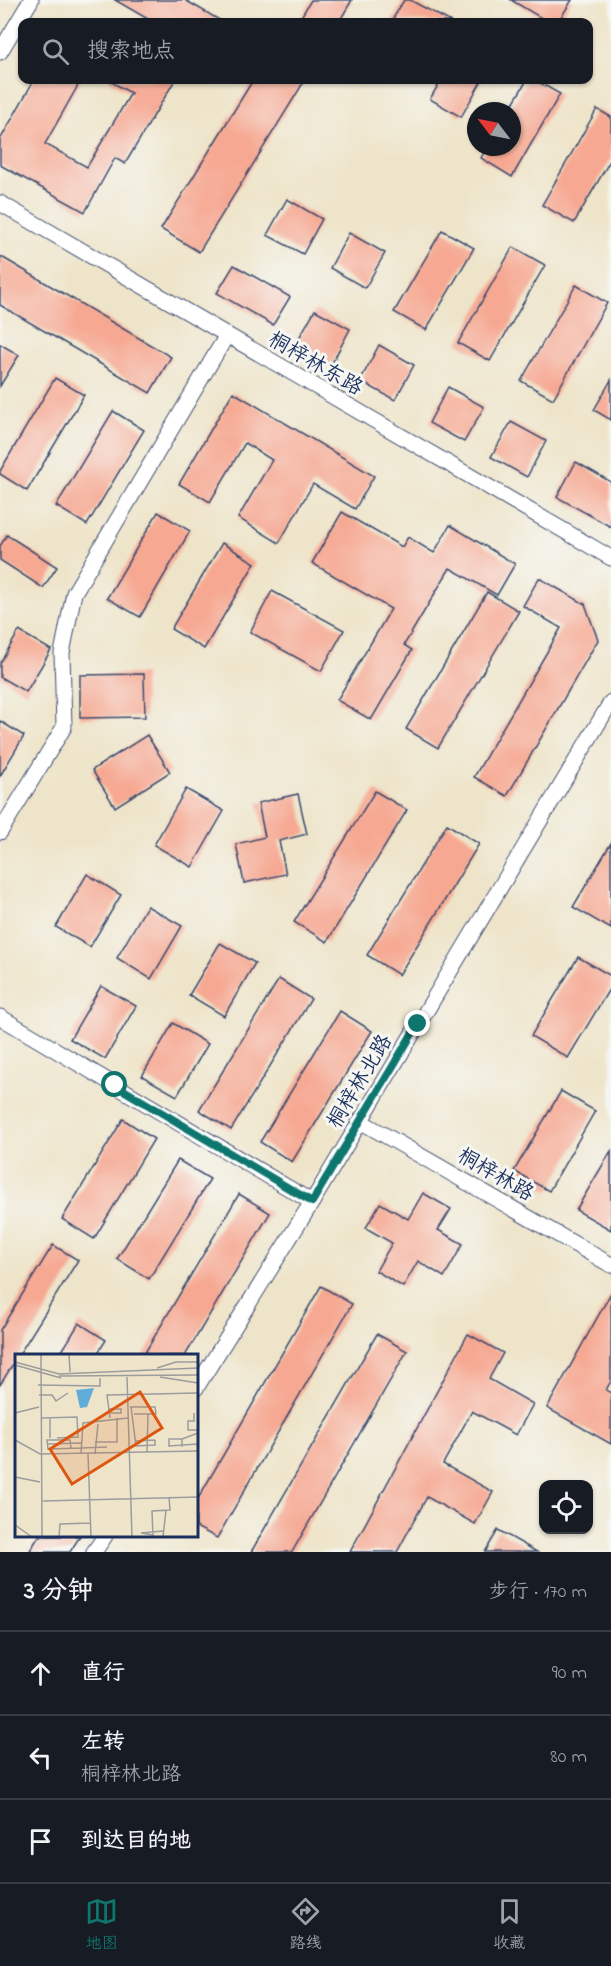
<!DOCTYPE html>
<html lang="zh">
<head>
<meta charset="utf-8">
<style>
	:root { --surface:#171b24; --page:#242831; --text:#f1f3f6; --muted:#9ea1a6; --line:#363941; --accent:#0f766e }
	body { margin:0; font-family:"Indie Flower","LXGW WenKai TC",sans-serif; background:var(--page); color:var(--text) }
	.controls { position:absolute; right:18px; bottom:18px; display:grid; overflow:hidden; border-radius:12px; box-shadow:0 2px 4px #0004 }
	.controls button { width:54px; height:54px; display:grid; place-items:center; padding:0; border:0; border-bottom:2px solid var(--line); background:var(--surface); color:var(--text); font:30px sans-serif }
	.compass { position:absolute; left:467px; top:102px; width:54px; height:54px; border-radius:50%; background:var(--surface); box-shadow:0 2px 4px #0004; rotate:302deg }
	.stop { position:absolute; width:18px; height:18px; margin:-14px; border:4px solid #0f766e; border-radius:50%; background:#fff }
	.stop.end { background:#0f766e; border-color:#fff; box-shadow:0 2px 6px #0008 }
	.list { margin:0; padding:0; list-style:none }
	h2 { display:flex; justify-content:space-between; align-items:center; height:78px; margin:0; padding:0 24px; font-size:26px }
	h2 small { font-size:20px; font-weight:400; color:var(--muted) }
	.list li { display:grid; grid-template-columns:39px 1fr auto; gap:18px; align-items:center; box-sizing:border-box; height:84px; padding:0 24px; border-top:2px solid var(--line) }
	.list b { display:block; font-size:22px; white-space:nowrap }
	.list p { margin:0; font-size:20px; white-space:nowrap; color:var(--muted) }
	.list em { font-size:20px; font-style:normal; color:var(--muted) }
	.icon { flex:none; width:33px; height:33px; fill:none; stroke:currentColor; stroke-width:2; stroke-linecap:round; stroke-linejoin:round }
	.map { position:relative; flex:none; width:611px; height:1552px; overflow:hidden }
	.search { position:absolute; background:var(--surface); box-shadow:0 2px 4px #0004; left:18px; right:18px; top:18px; height:66px; display:flex; align-items:center; gap:15px; box-sizing:border-box; padding:0 21px; border-radius:12px; color:var(--muted); font-size:22px }
	.sheet { height:330px; background:var(--surface) }
	nav { display:flex; justify-content:space-around; align-items:center; box-sizing:border-box; height:84px; border-top:2px solid var(--line); background:var(--surface); font-size:16px; color:var(--muted) }
	nav a { display:grid; justify-items:center; gap:3px }
	nav .on { color:var(--accent) }
	.map>svg:first-child { display:block }
	.building { fill:#f6a892 }
	.lines { fill:none; stroke-linecap:round; stroke-linejoin:round }
	.minor-casing { stroke:#3b4a6e; stroke-width:17 }
	.minor { stroke:#fff; stroke-width:15 }
	.route { stroke:#0f766e; stroke-width:8 }
	.labels { text-anchor:middle; stroke-width:6; stroke-linejoin:round; paint-order:stroke }
	.street-label { font-size:21px; fill:#1b2f5e; stroke:#f6f6f2 }
	.inset-road { fill:none; stroke:#9a9c9e; stroke-width:1.5 }
	.view { fill:#de5710; fill-opacity:0.15; stroke:#de5710; stroke-width:3 }
	.inset-edge { fill:none; stroke:#1b2f5e; stroke-width:3 }
</style>
</head>
<body>
<div class="map">
<svg width="611" height="1552" viewBox="0 0 611 1552">
	<rect width="100%" height="100%" fill="#f6f6f2"/>
	<filter id="ink" filterUnits="userSpaceOnUse"><feTurbulence type="fractalNoise" baseFrequency=".0167" numOctaves="2"/><feDisplacementMap in="SourceGraphic" scale="12" xChannelSelector="R" yChannelSelector="G"/><feConvolveMatrix kernelMatrix="1 2 1 2 8 2 1 2 1" color-interpolation-filters="sRGB"/></filter>
	<filter id="wash" filterUnits="userSpaceOnUse"><feTurbulence type="fractalNoise" baseFrequency=".008" numOctaves="4" result="noise"/><feDisplacementMap in="SourceGraphic" scale="24" xChannelSelector="R" yChannelSelector="G"/><feGaussianBlur stdDeviation="1.35" result="paint"/><feColorMatrix in="noise" values="0 0 0 0 0 0 0 0 0 0 0 0 0 0 0 0 0 1.4 0 .05"/><feComposite in="paint" operator="in"/></filter>
	<g filter="url(#wash)">
		<rect width="100%" height="100%" fill="#eee4c9"/>
		<g id="blocks">
			<g class="building">
				<polygon points="115,0 185,0 223,22 153,22"/>
				<polygon points="311,0 352,0 339,22 298,22"/>
				<polygon points="404,0 410,0 451,22 391,22"/>
				<polygon points="511,0 572,0 558,22 548,22"/>
				<polygon points="34,80 81,80 45,144 87,167 131,93 108,80 175,80 125,164 115,158 85,212 0,165 0,140"/>
				<polygon points="253,80 305,80 199,252 161,229"/>
				<polygon points="441,80 482,80 461,117 430,99"/>
				<polygon points="527,80 535,80 560,94 512,177 481,158 487,147 512,147 512,105"/>
				<polygon points="597,109 611,117 611,159 574,223 542,205"/>
				<polygon points="287,199 322,219 303,254 267,235"/>
				<polygon points="442,230 474,248 426,330 394,312"/>
				<polygon points="349,233 385,253 365,288 330,268"/>
				<polygon points="513,247 545,265 490,361 458,343"/>
				<polygon points="0,256 171,357 150,393 0,305"/>
				<polygon points="234,265 290,297 273,325 217,293"/>
				<polygon points="576,285 607,303 553,399 521,381"/>
				<polygon points="315,310 350,329 331,365 295,345"/>
				<polygon points="0,344 19,355 0,386"/>
				<polygon points="379,345 414,365 395,400 360,381"/>
				<polygon points="55,378 84,395 27,491 0,474 0,471"/>
				<polygon points="611,380 611,420 594,410"/>
				<polygon points="448,387 484,407 464,442 429,423"/>
				<polygon points="233,392 374,476 355,509 313,484 279,543 238,518 272,460 245,443 210,502 179,484"/>
				<polygon points="113,411 144,430 87,525 56,506"/>
				<polygon points="511,422 546,441 527,477 491,457"/>
				<polygon points="576,462 611,482 611,527 557,497"/>
				<polygon points="158,512 190,531 140,617 107,598"/>
				<polygon points="342,512 402,547 408,537 434,553 450,525 515,564 497,595 450,568 404,645 412,650 371,720 337,700 391,609 312,563"/>
				<polygon points="7,535 57,567 43,588 0,560 0,546"/>
				<polygon points="222,543 255,563 204,649 171,629"/>
				<polygon points="539,578 585,604 598,640 507,796 474,777 561,628 523,606"/>
				<polygon points="272,591 344,630 321,671 250,632"/>
				<polygon points="487,592 519,611 438,748 406,729"/>
				<polygon points="19,631 51,650 26,692 0,677 0,663"/>
				<polygon points="144,674 145,717 80,718 80,675"/>
				<polygon points="0,721 24,736 0,776"/>
				<polygon points="147,735 170,772 115,807 92,770"/>
				<polygon points="186,789 224,811 192,867 154,845"/>
				<polygon points="375,791 407,810 327,942 294,922"/>
				<polygon points="298,794 307,834 279,841 286,874 244,883 236,844 265,837 258,803"/>
				<polygon points="447,824 479,844 399,975 367,955"/>
				<polygon points="611,843 611,929 573,907"/>
				<polygon points="87,874 121,895 90,947 56,927"/>
				<polygon points="147,906 182,926 151,979 117,958"/>
				<polygon points="220,943 255,963 224,1016 189,995"/>
				<polygon points="578,957 611,976 611,986 568,1058 531,1036"/>
				<polygon points="279,979 311,999 231,1130 199,1110"/>
				<polygon points="101,986 136,1006 105,1059 70,1039"/>
				<polygon points="340,1011 372,1031 292,1162 260,1142"/>
				<polygon points="173,1023 208,1044 177,1096 142,1076"/>
				<polygon points="561,1091 595,1111 549,1191 514,1171"/>
				<polygon points="123,1119 154,1139 94,1239 62,1219"/>
				<polygon points="611,1151 611,1230 576,1210"/>
				<polygon points="178,1160 210,1179 149,1279 117,1259"/>
				<polygon points="423,1193 451,1209 438,1230 463,1244 444,1277 418,1261 403,1287 376,1271 392,1243 366,1228 380,1203 408,1219"/>
				<polygon points="239,1194 270,1213 185,1356 143,1356"/>
				<polygon points="53,1245 78,1260 0,1385 0,1330"/>
				<polygon points="321,1286 352,1304 217,1538 196,1527 196,1502"/>
				<polygon points="611,1293 611,1381 606,1390 611,1393 611,1444 547,1408"/>
				<polygon points="79,1323 106,1340 96,1356 59,1356"/>
				<polygon points="377,1334 407,1351 292,1552 251,1552"/>
				<polygon points="468,1334 503,1353 489,1379 533,1404 516,1435 472,1411 443,1464 493,1492 475,1524 427,1497 397,1552 350,1552"/>
				<polygon points="498,1530 537,1552 485,1552"/>
				<polygon points="39,1536 80,1536 70,1552 29,1552"/>
			</g>
		</g>
	</g>
	<g filter="url(#ink)">
		<use href="#blocks" fill-opacity="0" stroke="#3b4a6e" stroke-width="1.5"/>
		<g class="lines">
			<defs>
				<g id="minor">
					<polyline points="0,52 31,0"/>
					<polyline points="0,203 611,558"/>
					<polyline points="0,832 64,727 62,653 74,593 227,335"/>
					<polyline points="0,1017 312,1202"/>
					<polyline points="360,1121 611,1265"/>
					<polyline points="196,1388 312,1202 611,702"/>
					<polyline points="94,1552 105,1536"/>
				</g>
			</defs>
			<use href="#minor" class="minor-casing"/>
			<use href="#minor" class="minor"/>
		</g>
	</g>
	<g class="lines" filter="url(#ink)">
		<polyline class="route" points="115,1085 312,1202 418,1024"/>
	</g>
	<g class="labels">
		<g class="street-label">
			<text transform="translate(316 363) rotate(30)" y="7">桐梓林东路</text>
			<text transform="translate(359 1081) rotate(-59)" y="7">桐梓林北路</text>
			<text transform="translate(496 1174) rotate(30)" y="7">桐梓林路</text>
		</g>
	</g>
	<g transform="translate(15 1354)">
		<rect width="183" height="183" fill="#eee4c9"/>
		<path d="M79,34L72,53L65,54L61,36Z" fill="#61adda"/>
		<path class="inset-road" d="M26,0L27,183M54,0L55,18M0,8L44,20L183,14M0,11L46,24M142,14L161,8H183M44,22L183,21M112,23L117,183M145,23L183,29M23,31L85,32V24M24,41H37L41,47L53,39M115,53H140L141,60H133M116,53L121,92L140,91V86M94,55H106V59H95M0,59L24,53M179,59V67H173V76H183M119,60H133L132,98M35,63V84M27,64L62,63L63,83L42,84M95,64L92,41L183,39M167,85H154V92L183,90M0,86L25,100L183,97M121,87L140,86M80,88H102V64M32,90L66,89M167,93V85L183,79M56,94L55,86H32L33,95L66,94L92,93M66,100L68,69L113,64M73,100L76,183M80,100L83,70M0,123L25,128M28,147L183,143M0,171L17,183M138,181L126,179L148,177M44,183L45,170L75,169M138,183L137,157L155,156L154,143M148,183L151,156"/>
		<path class="view" d="M125,38L147,74L57,130L35,95Z"/>
		<rect width="183" height="183" class="inset-edge"/>
	</g>
</svg>
<div class="controls">
<button><svg class="icon" aria-label="locate" viewBox="0 0 24 24"><circle cx="12" cy="12" r="6"/><path d="M12 2v4M12 18v4M2 12h4M18 12h4"/></svg></button>
</div>
<svg class="compass" viewBox="-18 -18 36 36"><path d="M0-13l5 13h-10z" fill="#e53935"/><path d="M0 13l5-13h-10z" fill="#9ea1a6"/></svg>
<div class="stop" style="left:115px;top:1085px"></div>
<div class="stop end" style="left:418px;top:1024px"></div>
<div class="search"><svg class="icon" aria-label="search" viewBox="0 0 24 24"><circle cx="10" cy="10" r="6"/><path d="M15 15l6 6"/></svg>搜索地点</div>
</div>
<section class="sheet">
<h2>3 分钟<small>步行 · 170 m</small></h2>
<ul class="list">
<li><svg class="icon" aria-label="ahead" viewBox="0 0 24 24"><path d="M12 20V5M6 11l6-6 6 6"/></svg><div><b>直行</b></div><em>90 m</em></li>
<li><svg class="icon" aria-label="left" viewBox="0 0 24 24"><path d="M17 20v-9H6M10 6l-5 5 5 5"/></svg><div><b>左转</b><p>桐梓林北路</p></div><em>80 m</em></li>
<li><svg class="icon" aria-label="arrive" viewBox="0 0 24 24"><path d="M6 21V4h12l-3 4 3 4H6"/></svg><div><b>到达目的地</b></div></li>
</ul>
</section>
<nav>
<a class="on"><svg class="icon" aria-label="map" viewBox="0 0 24 24"><path d="M3 6l6-2 6 2 6-2v14l-6 2-6-2-6 2zM9 4v14M15 6v14"/></svg>地图</a>
<a><svg class="icon" aria-label="directions" viewBox="0 0 24 24"><path d="M12 3l9 9-9 9-9-9zM9 14v-3h6M13 9l2 2-2 2"/></svg>路线</a>
<a><svg class="icon" aria-label="saved" viewBox="0 0 24 24"><path d="M7 4h10v16l-5-4-5 4z"/></svg>收藏</a>
</nav>
</body>
</html>
